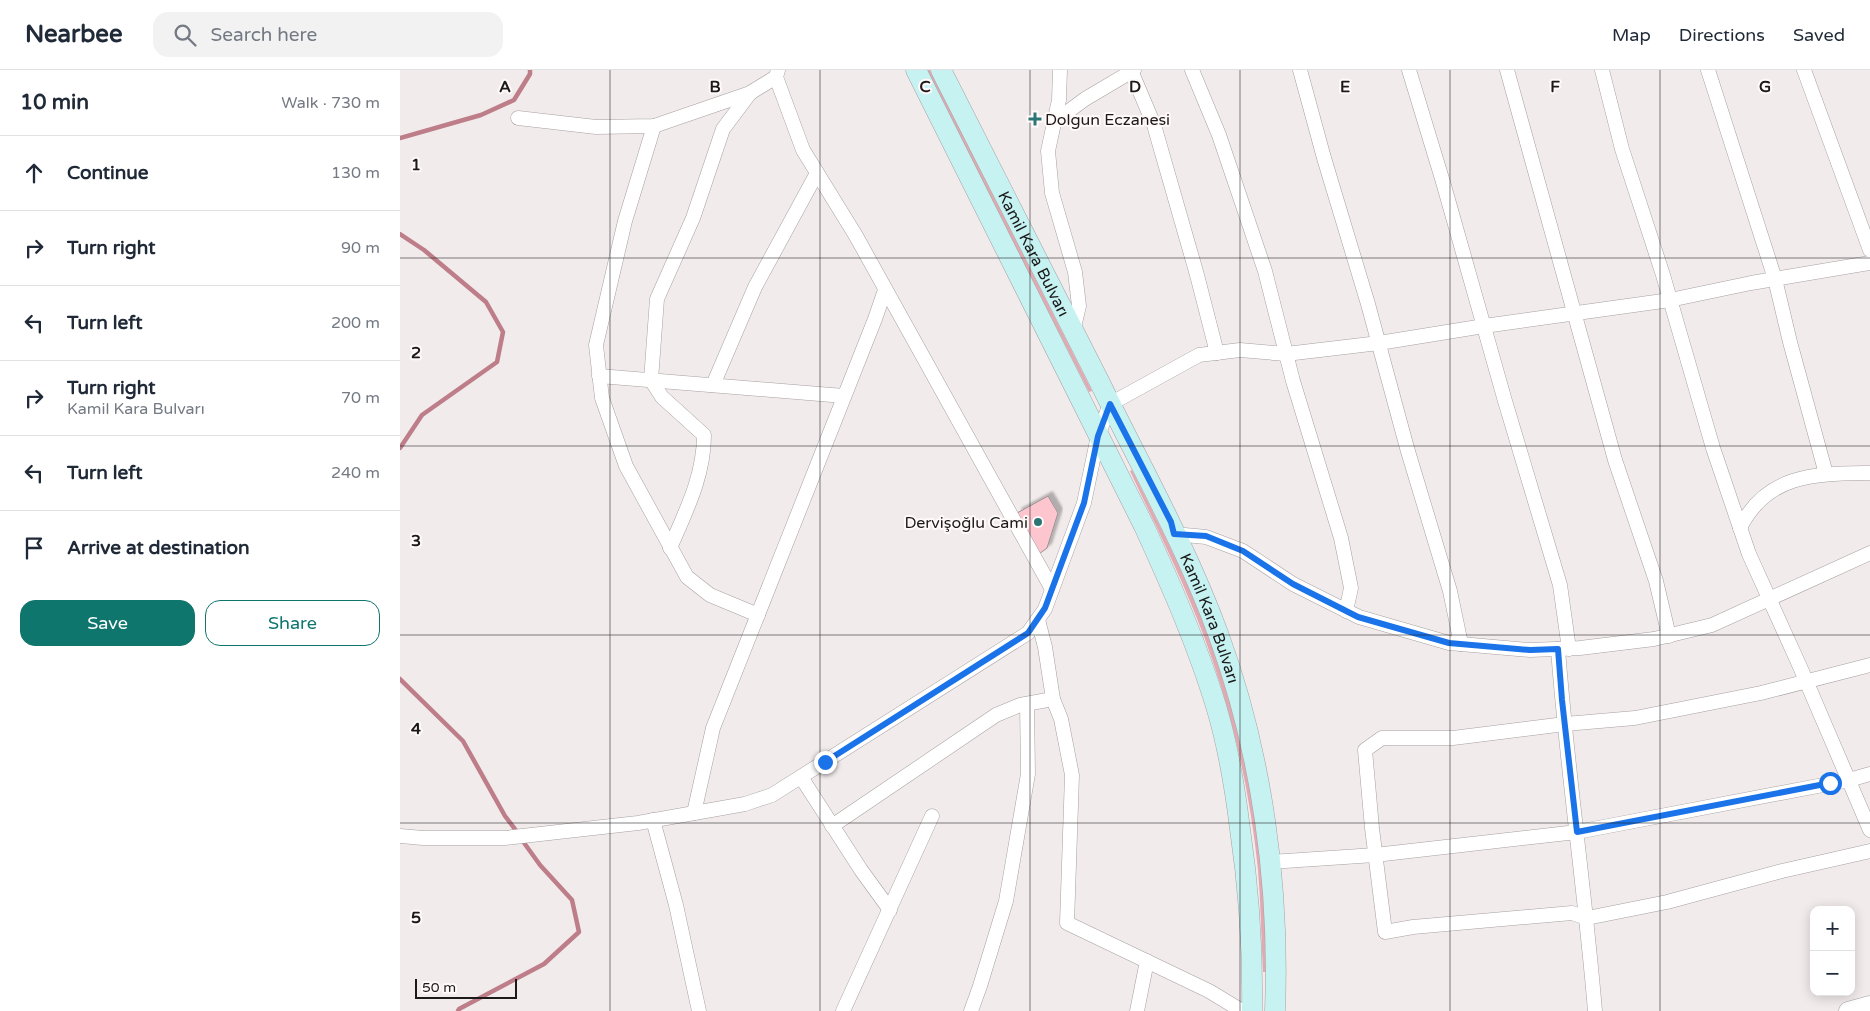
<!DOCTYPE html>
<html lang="en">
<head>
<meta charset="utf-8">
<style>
	:root { --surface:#fff; --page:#f2f2f3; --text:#1f2937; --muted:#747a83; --line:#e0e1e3; --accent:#0f766e }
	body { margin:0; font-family:"Varela Round",sans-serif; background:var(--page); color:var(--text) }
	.controls { position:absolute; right:15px; bottom:15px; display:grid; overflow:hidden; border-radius:10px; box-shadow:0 2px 12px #0003 }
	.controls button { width:45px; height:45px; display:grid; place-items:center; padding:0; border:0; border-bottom:1px solid var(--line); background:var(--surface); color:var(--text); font:25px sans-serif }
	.scale { position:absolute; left:15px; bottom:12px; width:102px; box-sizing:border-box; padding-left:5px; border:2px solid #1b1919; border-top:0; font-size:14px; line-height:18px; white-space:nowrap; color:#1b1919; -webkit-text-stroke:4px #fff9f9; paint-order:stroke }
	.stop { position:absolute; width:15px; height:15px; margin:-11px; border:4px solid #1a73e8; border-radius:50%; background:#fff }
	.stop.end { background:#1a73e8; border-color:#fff; box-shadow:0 1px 5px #0008 }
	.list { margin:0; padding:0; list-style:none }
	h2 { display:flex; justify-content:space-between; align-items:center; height:65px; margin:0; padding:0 20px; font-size:21px }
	h2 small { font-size:16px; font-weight:400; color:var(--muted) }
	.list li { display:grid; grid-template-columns:32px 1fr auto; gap:15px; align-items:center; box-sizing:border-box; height:75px; padding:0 20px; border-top:1px solid var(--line) }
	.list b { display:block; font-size:19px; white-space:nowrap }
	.list p { margin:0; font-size:16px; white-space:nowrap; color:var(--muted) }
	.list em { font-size:16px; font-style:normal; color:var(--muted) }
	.actions { display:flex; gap:10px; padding:15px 20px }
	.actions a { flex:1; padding:11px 0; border:1px solid var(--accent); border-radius:15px; text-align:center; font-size:18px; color:var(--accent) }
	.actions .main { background:var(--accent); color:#fff }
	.icon { flex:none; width:28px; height:28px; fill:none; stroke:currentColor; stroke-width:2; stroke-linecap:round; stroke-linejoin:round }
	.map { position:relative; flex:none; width:1470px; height:941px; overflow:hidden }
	header { display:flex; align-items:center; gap:30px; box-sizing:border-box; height:70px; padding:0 25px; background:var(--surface); border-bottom:1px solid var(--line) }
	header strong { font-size:24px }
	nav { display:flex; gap:28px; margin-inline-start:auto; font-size:18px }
	.search { width:350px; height:45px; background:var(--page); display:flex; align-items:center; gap:12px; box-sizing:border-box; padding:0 18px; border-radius:15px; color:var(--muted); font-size:19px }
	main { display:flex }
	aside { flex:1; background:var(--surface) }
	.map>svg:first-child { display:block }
	.green { fill:#e1aab2 }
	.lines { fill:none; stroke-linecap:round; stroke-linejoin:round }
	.stream { stroke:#bd7e89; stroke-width:4.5 }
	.building { fill:#fdc6ce; stroke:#989192; filter:url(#shadow) }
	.minor-casing { stroke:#a7a0a1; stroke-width:15 }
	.tertiary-casing { stroke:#a7a0a1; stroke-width:19 }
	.secondary-casing { stroke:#a7a0a1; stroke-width:21 }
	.minor { stroke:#fff; stroke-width:14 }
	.tertiary { stroke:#fff; stroke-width:18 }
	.secondary { stroke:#c6f2f2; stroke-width:20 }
	.route { stroke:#1a73e8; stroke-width:6 }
	.grid { fill:none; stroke:#1b1919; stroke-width:1; stroke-opacity:0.55 }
	.poi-dot { fill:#2b7574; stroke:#fff9f9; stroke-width:2 }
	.labels { text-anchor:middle; stroke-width:4; stroke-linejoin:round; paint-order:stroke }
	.poi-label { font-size:16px; fill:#1b1919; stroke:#fff9f9; text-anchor:start }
	.street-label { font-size:16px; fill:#1b1919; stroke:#fff9f9 }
	.grid-label { font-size:16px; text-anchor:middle; font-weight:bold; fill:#1b1919; stroke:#fff9f9; stroke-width:4; stroke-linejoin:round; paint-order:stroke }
</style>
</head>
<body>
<header>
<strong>Nearbee</strong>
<div class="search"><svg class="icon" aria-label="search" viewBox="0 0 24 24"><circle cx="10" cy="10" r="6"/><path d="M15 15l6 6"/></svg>Search here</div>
<nav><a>Map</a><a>Directions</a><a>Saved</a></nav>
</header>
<main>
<aside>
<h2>10 min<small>Walk · 730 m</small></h2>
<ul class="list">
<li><svg class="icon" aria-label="ahead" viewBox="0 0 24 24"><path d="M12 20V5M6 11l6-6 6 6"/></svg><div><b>Continue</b></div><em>130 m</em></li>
<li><svg class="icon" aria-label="right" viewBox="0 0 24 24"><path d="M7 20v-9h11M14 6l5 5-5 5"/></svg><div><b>Turn right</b></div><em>90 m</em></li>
<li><svg class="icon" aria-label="left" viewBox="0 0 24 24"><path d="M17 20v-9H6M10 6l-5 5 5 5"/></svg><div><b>Turn left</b></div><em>200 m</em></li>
<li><svg class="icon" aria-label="right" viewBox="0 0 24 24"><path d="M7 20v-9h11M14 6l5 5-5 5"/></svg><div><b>Turn right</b><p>Kamil Kara Bulvarı</p></div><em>70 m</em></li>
<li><svg class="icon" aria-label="left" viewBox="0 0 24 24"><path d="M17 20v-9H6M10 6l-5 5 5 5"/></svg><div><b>Turn left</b></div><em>240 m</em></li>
<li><svg class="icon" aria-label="arrive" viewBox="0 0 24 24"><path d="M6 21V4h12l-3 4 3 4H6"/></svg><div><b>Arrive at destination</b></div></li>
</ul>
<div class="actions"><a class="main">Save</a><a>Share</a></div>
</aside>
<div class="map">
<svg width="1470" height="941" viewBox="0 0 1470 941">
	<defs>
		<filter id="shadow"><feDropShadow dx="4.5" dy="-4.5" stdDeviation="1" flood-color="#0004"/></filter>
	</defs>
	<rect width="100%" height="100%" fill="#f2ebec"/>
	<g class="green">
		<polygon points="526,0 530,0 692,321 689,322"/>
		<path d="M732,400C764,464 797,528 819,597C842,667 857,742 863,815C865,844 866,873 867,902H863C861,868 861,834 858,800C851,729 835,656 812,589C790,524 759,463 730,401Z"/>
	</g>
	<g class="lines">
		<g class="stream">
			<polyline points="0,68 81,45 114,30 130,4 130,0"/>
			<polyline points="0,164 24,180 86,232 103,262 97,292 22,345 0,378"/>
			<polyline points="0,609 63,671 105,746 118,763"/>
			<polyline points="58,941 59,939 144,894 179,862 172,830 140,795 122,770"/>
		</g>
	</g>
	<polygon class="building" points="648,426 658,443 647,478 639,484 617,443"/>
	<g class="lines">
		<defs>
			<g id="minor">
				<polyline points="378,0 376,7 403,80 456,166 652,519"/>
				<polyline points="660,0 659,30 648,81 652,123 675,202 679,236 673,261"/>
				<polyline points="792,0 819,65 865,201 893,311 941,468 951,518 946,541"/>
				<polyline points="900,0 924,88 968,234 1007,378 1050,521 1061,574"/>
				<polyline points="1009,0 1043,112 1105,331 1160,515 1169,579"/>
				<polyline points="1107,0 1215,390 1256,511 1269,566"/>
				<polyline points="1202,0 1222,79 1263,205 1313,378 1349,484 1401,599 1470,760"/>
				<polyline points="1308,0 1375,209 1390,272 1426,404"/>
				<polyline points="1404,0 1470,180"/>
				<polyline points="732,3 754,55 797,205 817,283"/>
				<polyline points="118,48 196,57 254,56 350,23 376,7"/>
				<polyline points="654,52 685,29 734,0"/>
				<polyline points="254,56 225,151 196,275 202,328 226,396 287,507 310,525 358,545"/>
				<polyline points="199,306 444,326"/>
				<polyline points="313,315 355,217 417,103"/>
				<path d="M1340,458C1367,403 1417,404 1470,403"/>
				<polyline points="774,464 806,467 843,481 893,514 959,547 1049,573 1130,580 1180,578 1254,569 1312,555 1470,483"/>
				<path d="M270,478C286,441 304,406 304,365L262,327L251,310L257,229L293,148L323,59L350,23"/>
				<polyline points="638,550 645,577 653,629 661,649 672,705 667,853 809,921 842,941"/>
				<path d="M1158,579C1167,700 1185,820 1195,941"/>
				<polyline points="1470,595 1361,623 1235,648 1165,654 1053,668 982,668 965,680 972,758 985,862 1013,857 1172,843 1187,848 1267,832 1382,801 1470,781"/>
				<polyline points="401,707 461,800 490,840"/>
				<polyline points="294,743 313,658 475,249 485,220"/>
				<polyline points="253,750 276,835 299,941"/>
				<polyline points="432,756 596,645 620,635 653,629"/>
				<polyline points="0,766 23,768 105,768 238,753 345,734 372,725 628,563 645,539 684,433 698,366 710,334 799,285 840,280 886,284 979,273 1084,256 1270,230 1351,213 1470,193"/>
				<polyline points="870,792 975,785 1177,762 1449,710 1470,704"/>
				<polyline points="443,941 532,746"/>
				<polyline points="571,941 580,916 606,831 628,704 627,634"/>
				<polyline points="737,941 747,891"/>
			</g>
			<polyline id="tertiary" points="1448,941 1470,935"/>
			<g id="secondary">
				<path d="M516,0L744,456C771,515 797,574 816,636C828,676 835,718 840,759C849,820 853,880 852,941"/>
				<path id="s1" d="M541,0C594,104 647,209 700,313C741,397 787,478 819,566C862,684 880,815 875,941"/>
			</g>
		</defs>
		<use href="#minor" class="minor-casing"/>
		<use href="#tertiary" class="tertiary-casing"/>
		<use href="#secondary" class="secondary-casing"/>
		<use href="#minor" class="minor"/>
		<use href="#tertiary" class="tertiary"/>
		<use href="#secondary" class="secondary"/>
	</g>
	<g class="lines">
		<polyline class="route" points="425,692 628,563 645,538 684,433 698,366 710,334 771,452 774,464 806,466 843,481 893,514 958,547 1049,573 1130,580 1158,579 1162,630 1177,762 1430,713"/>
	</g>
	<path class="grid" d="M210,0V941M420,0V941M630,0V941M840,0V941M1050,0V941M1260,0V941M0,188H1470M0,376H1470M0,565H1470M0,753H1470"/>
	<g class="poi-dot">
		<path d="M632.5 41.5h5v5h5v5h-5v5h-5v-5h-5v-5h5z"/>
		<circle cx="638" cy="452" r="5"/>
	</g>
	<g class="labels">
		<g class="poi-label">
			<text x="645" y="55">Dolgun Eczanesi</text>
			<text x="628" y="458" text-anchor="end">Dervişoğlu Cami</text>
		</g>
		<g class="street-label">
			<text dy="6" stroke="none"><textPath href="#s1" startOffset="206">Kamil Kara Bulvarı</textPath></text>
			<text dy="6" stroke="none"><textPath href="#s1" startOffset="611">Kamil Kara Bulvarı</textPath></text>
		</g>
	</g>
	<g class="grid-label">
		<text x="105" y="22">A</text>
		<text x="315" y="22">B</text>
		<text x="525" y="22">C</text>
		<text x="735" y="22">D</text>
		<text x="945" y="22">E</text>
		<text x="1155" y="22">F</text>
		<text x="1365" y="22">G</text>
		<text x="16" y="100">1</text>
		<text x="16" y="288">2</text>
		<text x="16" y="476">3</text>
		<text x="16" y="664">4</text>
		<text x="16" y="853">5</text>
	</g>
</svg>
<div class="controls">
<button>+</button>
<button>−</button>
</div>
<div class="scale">50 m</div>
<div class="stop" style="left:1430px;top:713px"></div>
<div class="stop end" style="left:425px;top:692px"></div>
</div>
</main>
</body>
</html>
